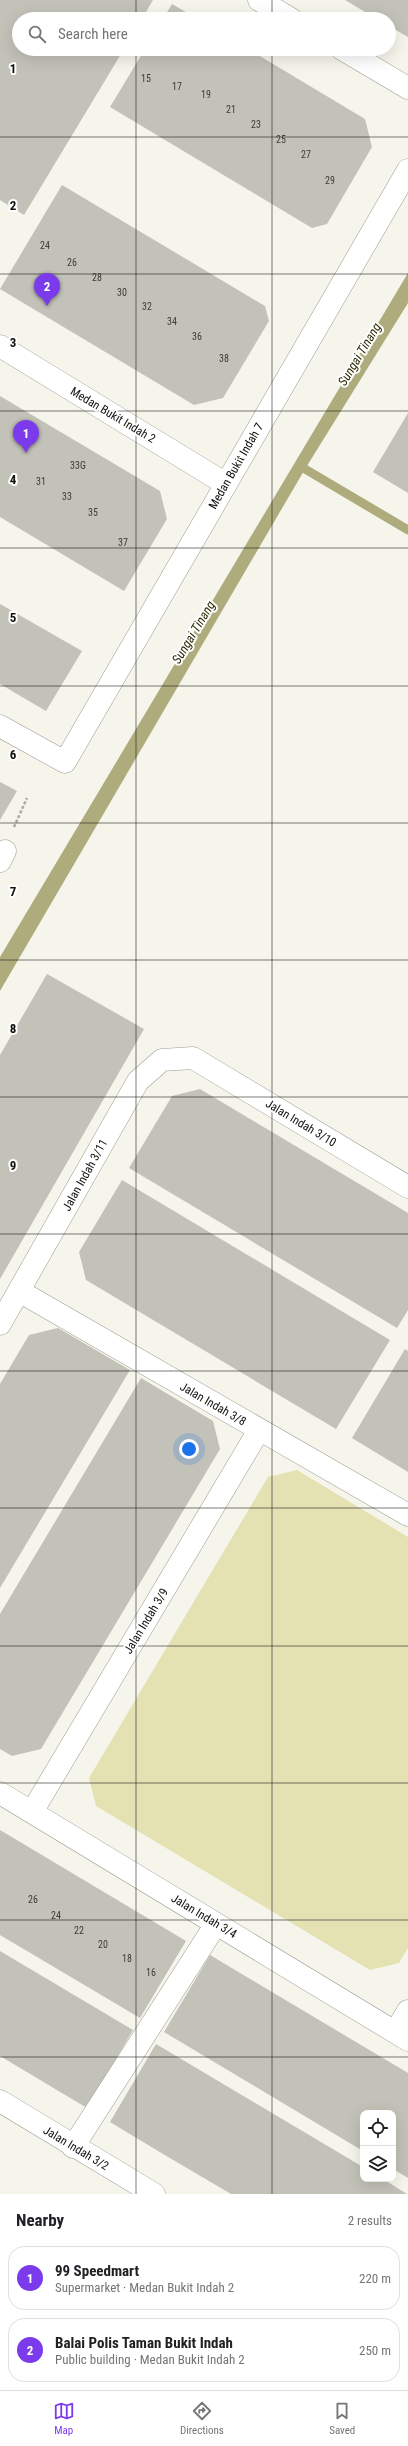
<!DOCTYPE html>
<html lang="en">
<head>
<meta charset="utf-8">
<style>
	:root { --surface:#fff; --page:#f2f2f2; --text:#202124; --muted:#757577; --line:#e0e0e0; --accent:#7c3aed }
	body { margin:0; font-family:"Roboto Condensed",sans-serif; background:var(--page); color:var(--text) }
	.controls { position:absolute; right:12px; bottom:12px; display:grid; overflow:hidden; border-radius:8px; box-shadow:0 4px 16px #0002 }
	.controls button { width:36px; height:36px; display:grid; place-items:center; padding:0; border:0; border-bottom:1px solid var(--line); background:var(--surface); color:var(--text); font:20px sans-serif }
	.you { position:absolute; left:189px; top:1449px; width:14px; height:14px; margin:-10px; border:3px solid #fff; border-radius:50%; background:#1a73e8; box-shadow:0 0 0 6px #1a73e833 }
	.badge { display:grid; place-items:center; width:26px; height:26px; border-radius:50%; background:var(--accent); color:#fff; font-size:13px; font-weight:700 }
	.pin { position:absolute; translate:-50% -33px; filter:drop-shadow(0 1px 2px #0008) }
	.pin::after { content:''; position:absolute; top:21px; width:14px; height:12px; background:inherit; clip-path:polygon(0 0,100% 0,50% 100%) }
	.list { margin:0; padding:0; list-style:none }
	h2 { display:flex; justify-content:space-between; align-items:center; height:52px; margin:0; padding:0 16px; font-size:17px }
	h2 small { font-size:13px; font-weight:400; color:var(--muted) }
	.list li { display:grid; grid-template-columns:26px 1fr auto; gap:12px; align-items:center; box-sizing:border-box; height:64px; margin:0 8px 8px; padding:0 8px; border:1px solid var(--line); border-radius:16px }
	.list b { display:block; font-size:15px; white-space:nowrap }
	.list p { margin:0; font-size:13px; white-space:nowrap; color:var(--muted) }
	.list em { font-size:13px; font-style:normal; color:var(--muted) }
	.icon { flex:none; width:22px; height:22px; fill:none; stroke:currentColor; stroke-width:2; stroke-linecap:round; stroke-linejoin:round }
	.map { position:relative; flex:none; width:408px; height:2194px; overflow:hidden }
	.search { position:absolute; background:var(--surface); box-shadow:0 4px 16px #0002; left:12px; right:12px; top:12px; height:44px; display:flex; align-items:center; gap:10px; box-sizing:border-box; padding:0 14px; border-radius:22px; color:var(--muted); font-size:15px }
	.sheet { height:196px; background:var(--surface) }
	nav { display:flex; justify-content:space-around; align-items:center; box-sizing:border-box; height:56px; border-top:1px solid var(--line); background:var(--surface); font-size:11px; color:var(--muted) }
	nav a { display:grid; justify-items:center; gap:2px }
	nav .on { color:var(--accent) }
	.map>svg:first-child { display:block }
	.green { fill:#e4e1b3 }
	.water { fill:#aeab7d }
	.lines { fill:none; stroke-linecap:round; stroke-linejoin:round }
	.stream { stroke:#aeab7d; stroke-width:9 }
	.building { fill:#c2c2b8 }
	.minor-casing { stroke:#9d9d93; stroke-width:23 }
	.path { stroke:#a9a9a1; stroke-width:2.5; stroke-dasharray:3 2; stroke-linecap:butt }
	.minor { stroke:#fff; stroke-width:22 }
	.grid { fill:none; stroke:#10100c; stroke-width:1; stroke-opacity:0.55 }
	.labels { text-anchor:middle; stroke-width:4; stroke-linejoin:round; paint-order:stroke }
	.number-label { font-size:10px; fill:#3c3c37 }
	.street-label { font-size:12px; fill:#10100c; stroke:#fff }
	.water-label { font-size:13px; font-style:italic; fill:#2e2b05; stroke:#fff }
	.grid-label { font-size:13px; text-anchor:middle; font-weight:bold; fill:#10100c; stroke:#fff; stroke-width:4; stroke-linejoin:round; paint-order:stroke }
</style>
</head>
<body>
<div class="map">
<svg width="408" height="2194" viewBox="0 0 408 2194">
	<rect width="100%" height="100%" fill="#f5f5eb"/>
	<polygon class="green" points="297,1470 408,1537 408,1948 399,1963 370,1970 96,1806 89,1778 268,1477"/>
	<polygon class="water" points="408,273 408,303 305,469 0,991 0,957"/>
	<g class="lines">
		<polyline class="stream" points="305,469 408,530"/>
	</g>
	<g class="building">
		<polygon points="0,0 153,0 142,19 19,19 19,49 124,49 24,215 0,200"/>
		<polygon points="345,0 408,0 408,37 389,26 389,19 377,19"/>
		<polygon points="172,4 198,19 163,19"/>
		<polygon points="145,49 248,49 365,119 372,147 327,224 312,228 110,107"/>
		<polygon points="62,185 265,306 269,321 223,398 194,405 0,289"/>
		<polygon points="0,396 160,491 167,519 124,591 0,517"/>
		<polygon points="408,413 408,493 373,472"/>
		<polygon points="0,604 82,651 46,711 0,684"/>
		<polygon points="0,782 17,791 0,820"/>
		<polygon points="47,974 144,1029 0,1279 0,1055"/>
		<polygon points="200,1089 408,1213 408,1310 397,1328 129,1168 172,1096"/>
		<polygon points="122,1180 390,1340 336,1429 86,1280 79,1252"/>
		<polygon points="58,1328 130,1370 0,1588 0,1384 29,1335"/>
		<polygon points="405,1349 408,1351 408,1472 352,1438"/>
		<polygon points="141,1378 213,1421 220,1449 41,1749 12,1756 0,1749 0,1614"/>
		<polygon points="0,1830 186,1941 140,2018 0,1935"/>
		<polygon points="0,1951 133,2030 87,2108 0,2056"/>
		<polygon points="210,1955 408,2073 408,2178 393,2169 393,2113 363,2113 363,2151 164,2032"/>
		<polygon points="156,2044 363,2167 363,2179 383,2179 407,2194 231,2194 158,2151 110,2122"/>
	</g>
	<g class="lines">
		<defs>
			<g id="minor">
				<polyline points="259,0 291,19"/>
				<polyline points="342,49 408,88"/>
				<polyline points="0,346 226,484"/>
				<polyline points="0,726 65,762 408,170"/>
				<polyline points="0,861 5,851"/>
				<polyline points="19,1291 408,1515"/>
				<polyline points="0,1324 138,1081 162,1060 193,1058 408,1187"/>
				<polyline points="0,1793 408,2040"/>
				<polyline points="32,1812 259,1430"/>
				<polyline points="395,2032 408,2011"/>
				<polyline points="0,2101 154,2194"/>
				<polyline points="73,2147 216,1924"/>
			</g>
		</defs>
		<use href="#minor" class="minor-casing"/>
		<polyline class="path" points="14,827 27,798"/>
		<use href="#minor" class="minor"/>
	</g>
	<path class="grid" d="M136,0V19M272,0V19M136,49V2194M272,49V2194M0,137H408M0,274H408M0,411H408M0,548H408M0,686H408M0,823H408M0,960H408M0,1097H408M0,1234H408M0,1371H408M0,1508H408M0,1646H408M0,1783H408M0,1920H408M0,2057H408"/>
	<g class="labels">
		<g class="number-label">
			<text x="146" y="82">15</text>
			<text x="177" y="90">17</text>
			<text x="206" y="98">19</text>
			<text x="231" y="113">21</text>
			<text x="256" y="128">23</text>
			<text x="281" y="143">25</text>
			<text x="306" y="158">27</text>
			<text x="330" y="184">29</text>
			<text x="45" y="249">24</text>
			<text x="72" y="266">26</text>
			<text x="97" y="281">28</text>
			<text x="122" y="296">30</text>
			<text x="147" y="310">32</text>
			<text x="172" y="325">34</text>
			<text x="197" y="340">36</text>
			<text x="224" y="362">38</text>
			<text x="78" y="469">33G</text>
			<text x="41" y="485">31</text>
			<text x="67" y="500">33</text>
			<text x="93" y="516">35</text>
			<text x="123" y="546">37</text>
			<text x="33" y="1903">26</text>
			<text x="56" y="1919">24</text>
			<text x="79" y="1934">22</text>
			<text x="103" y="1948">20</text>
			<text x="127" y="1962">18</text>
			<text x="151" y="1976">16</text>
		</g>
		<g class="street-label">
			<text transform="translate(113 415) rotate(31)" y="4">Medan Bukit Indah 2</text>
			<text transform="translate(236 466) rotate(-60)" y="4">Medan Bukit Indah 7</text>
			<text transform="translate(301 1123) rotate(31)" y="4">Jalan Indah 3/10</text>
			<text transform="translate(85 1175) rotate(-61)" y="4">Jalan Indah 3/11</text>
			<text transform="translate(213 1404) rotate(30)" y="4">Jalan Indah 3/8</text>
			<text transform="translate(146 1621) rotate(-59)" y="4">Jalan Indah 3/9</text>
			<text transform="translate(204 1916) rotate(31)" y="4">Jalan Indah 3/4</text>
			<text transform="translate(76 2148) rotate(31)" y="4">Jalan Indah 3/2</text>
		</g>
		<g class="water-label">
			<text transform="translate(359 354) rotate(-59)" y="5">Sungai Tinang</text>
			<text transform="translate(193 632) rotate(-59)" y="5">Sungai Tinang</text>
		</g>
	</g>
	<g class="grid-label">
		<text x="13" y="73">1</text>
		<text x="13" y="210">2</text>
		<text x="13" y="347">3</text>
		<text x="13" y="484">4</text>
		<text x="13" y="622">5</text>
		<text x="13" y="759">6</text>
		<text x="13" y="896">7</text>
		<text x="13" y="1033">8</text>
		<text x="13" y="1170">9</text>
	</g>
</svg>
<div class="controls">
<button><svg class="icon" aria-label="locate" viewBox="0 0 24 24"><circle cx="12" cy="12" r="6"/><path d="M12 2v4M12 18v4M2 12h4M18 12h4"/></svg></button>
<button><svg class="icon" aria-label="layers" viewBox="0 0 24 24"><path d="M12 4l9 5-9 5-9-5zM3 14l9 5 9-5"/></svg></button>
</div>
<div class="you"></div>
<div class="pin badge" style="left:26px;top:453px">1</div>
<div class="pin badge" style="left:47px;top:306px">2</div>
<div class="search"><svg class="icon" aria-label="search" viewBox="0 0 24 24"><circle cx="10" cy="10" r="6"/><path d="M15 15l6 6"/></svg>Search here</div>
</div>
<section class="sheet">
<h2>Nearby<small>2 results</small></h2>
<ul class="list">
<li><span class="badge">1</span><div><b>99 Speedmart</b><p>Supermarket · Medan Bukit Indah 2</p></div><em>220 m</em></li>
<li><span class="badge">2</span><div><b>Balai Polis Taman Bukit Indah</b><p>Public building · Medan Bukit Indah 2</p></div><em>250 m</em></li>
</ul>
</section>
<nav>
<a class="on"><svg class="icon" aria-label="map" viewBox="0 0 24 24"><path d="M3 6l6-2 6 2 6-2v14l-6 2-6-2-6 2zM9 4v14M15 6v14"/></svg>Map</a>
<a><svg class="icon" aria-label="directions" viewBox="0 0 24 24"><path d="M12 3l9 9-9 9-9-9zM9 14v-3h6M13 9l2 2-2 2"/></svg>Directions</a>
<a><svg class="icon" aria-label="saved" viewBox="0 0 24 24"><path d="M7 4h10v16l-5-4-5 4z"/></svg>Saved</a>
</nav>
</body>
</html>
